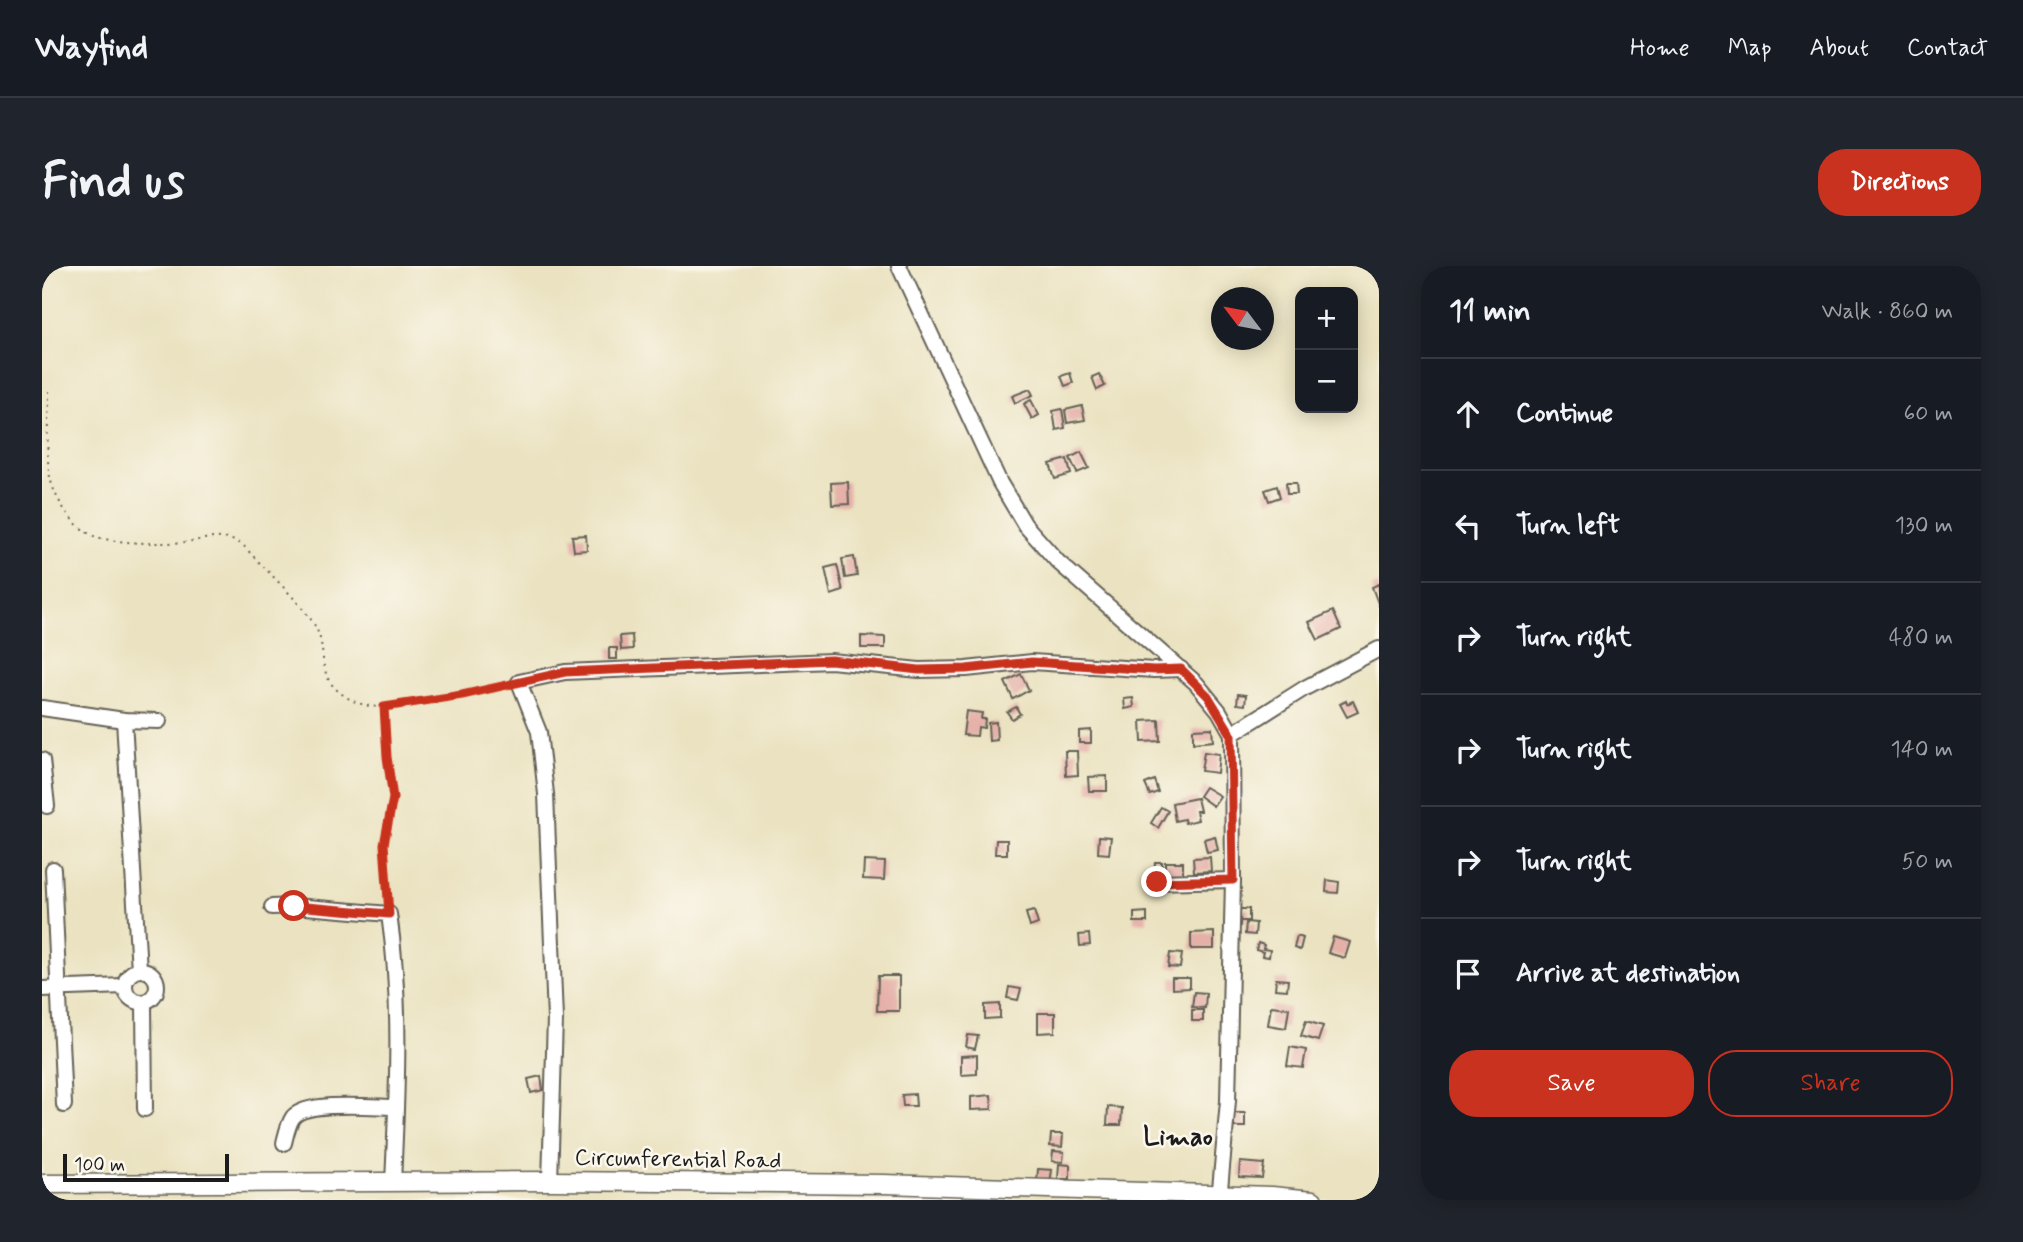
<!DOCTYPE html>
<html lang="en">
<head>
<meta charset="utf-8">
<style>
	:root { --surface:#171b24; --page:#20242c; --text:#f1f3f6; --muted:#9ea1a6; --line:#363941; --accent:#c8321e }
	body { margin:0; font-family:Mynerve,sans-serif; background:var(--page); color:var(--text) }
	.controls { position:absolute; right:21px; top:21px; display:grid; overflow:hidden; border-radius:14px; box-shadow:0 4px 18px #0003 }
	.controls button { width:63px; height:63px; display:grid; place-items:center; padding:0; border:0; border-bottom:2px solid var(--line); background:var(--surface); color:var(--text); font:35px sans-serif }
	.compass { position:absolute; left:1169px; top:21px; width:63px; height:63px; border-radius:50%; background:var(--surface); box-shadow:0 4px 18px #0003; rotate:302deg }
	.scale { position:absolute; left:21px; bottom:18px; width:166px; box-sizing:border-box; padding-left:7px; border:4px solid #1c1c1c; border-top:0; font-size:19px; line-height:24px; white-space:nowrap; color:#1c1c1c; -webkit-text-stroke:5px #fbf7ec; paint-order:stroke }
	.stop { position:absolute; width:21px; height:21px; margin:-16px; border:5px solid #c8321e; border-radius:50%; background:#fff }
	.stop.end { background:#c8321e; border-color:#fff; box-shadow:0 2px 7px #0008 }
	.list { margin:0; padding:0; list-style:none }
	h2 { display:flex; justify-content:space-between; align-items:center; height:91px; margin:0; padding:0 28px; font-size:30px }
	h2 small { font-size:23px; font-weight:400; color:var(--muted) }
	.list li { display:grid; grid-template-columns:46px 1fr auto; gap:21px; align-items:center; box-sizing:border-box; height:112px; padding:0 28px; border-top:2px solid var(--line) }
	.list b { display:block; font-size:26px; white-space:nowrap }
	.list em { font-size:23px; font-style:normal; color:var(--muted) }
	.actions { display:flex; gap:14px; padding:21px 28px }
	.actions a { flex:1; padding:16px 0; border:2px solid var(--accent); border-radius:28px; text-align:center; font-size:24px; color:var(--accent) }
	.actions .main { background:var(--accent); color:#fff }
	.icon { flex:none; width:38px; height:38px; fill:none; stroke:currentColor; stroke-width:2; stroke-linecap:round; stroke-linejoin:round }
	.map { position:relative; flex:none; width:1337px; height:934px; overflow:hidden; border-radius:28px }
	header { display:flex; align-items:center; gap:42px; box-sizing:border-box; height:98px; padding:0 35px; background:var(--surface); border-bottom:2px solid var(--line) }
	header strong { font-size:33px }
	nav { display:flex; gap:38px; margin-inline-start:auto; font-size:24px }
	.intro { display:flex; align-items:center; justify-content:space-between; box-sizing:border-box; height:168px; padding:0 42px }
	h1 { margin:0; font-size:49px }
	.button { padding:18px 32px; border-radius:28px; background:var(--accent); color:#fff; font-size:24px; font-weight:700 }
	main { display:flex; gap:42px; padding:0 42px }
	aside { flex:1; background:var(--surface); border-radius:28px; box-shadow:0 4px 18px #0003 }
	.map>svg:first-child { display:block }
	.building { fill:#e5b0a8 }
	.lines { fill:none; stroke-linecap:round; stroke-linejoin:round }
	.minor-casing { stroke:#646155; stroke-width:18 }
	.major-casing { stroke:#646155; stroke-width:21 }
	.path { stroke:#646155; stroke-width:2; stroke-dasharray:2 5; stroke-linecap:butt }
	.minor { stroke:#fff; stroke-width:14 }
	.major { stroke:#fff; stroke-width:18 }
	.route { stroke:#c8321e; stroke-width:9 }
	.labels { text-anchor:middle; stroke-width:5; stroke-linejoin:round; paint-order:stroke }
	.street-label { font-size:23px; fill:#1c1c1c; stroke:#fbf7ec }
	.quarter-label { font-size:26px; font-weight:bold; fill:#1c1c1c; stroke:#fbf7ec }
</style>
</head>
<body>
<header>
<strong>Wayfind</strong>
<nav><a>Home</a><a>Map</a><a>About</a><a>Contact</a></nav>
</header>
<div class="intro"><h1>Find us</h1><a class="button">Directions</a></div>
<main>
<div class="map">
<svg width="1337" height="934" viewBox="0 0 1337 934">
	<rect width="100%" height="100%" fill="#fbf7ec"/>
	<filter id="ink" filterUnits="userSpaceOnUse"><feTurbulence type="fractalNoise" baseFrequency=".0143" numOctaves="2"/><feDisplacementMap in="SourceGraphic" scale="14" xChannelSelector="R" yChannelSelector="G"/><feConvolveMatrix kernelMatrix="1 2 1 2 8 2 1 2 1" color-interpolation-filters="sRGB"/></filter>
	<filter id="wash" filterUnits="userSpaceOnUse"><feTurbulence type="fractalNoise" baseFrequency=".00686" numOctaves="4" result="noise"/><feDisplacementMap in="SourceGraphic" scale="28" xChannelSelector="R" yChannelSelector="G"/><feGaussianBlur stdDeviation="1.57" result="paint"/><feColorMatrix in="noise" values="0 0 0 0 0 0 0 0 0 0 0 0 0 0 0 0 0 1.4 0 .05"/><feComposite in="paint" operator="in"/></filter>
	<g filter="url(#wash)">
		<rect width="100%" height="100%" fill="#eae2c0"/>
		<g id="blocks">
			<g class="building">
				<polygon points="1028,107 1031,117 1023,120 1019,110"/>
				<polygon points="1057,108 1063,120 1055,124 1050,111"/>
				<polygon points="988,123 991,129 973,137 970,130"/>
				<polygon points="989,134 997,149 990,153 982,138"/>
				<polygon points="1040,140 1043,154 1025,157 1023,144"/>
				<polygon points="1020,143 1023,162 1014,164 1011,145"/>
				<polygon points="1039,186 1047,202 1035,207 1028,192"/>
				<polygon points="1025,193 1029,208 1013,213 1008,198"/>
				<polygon points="806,216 807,238 790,239 789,217"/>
				<polygon points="1244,217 1254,217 1255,228 1245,228"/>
				<polygon points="1235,220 1238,231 1227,235 1223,224"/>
				<polygon points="544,269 545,284 532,285 530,270"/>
				<polygon points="812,291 815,310 803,312 800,293"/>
				<polygon points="795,299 801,325 789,329 783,302"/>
				<polygon points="1337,318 1337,340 1330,321"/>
				<polygon points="1291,345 1299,363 1276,374 1267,356"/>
				<polygon points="590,369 591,383 579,384 578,370"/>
				<polygon points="819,370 843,371 843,382 819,382"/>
				<rect x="567" y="382" width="8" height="11"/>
				<polygon points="979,408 987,424 971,433 963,416"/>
				<polygon points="1196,428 1204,429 1203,439 1195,438"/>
				<polygon points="1091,432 1092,441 1083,443 1082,433"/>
				<polygon points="1304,435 1305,438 1311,435 1316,446 1305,451 1298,438"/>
				<polygon points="974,441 978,448 970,453 965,446"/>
				<polygon points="924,445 940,447 939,453 943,453 942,462 936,461 935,470 921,469"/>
				<polygon points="1117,454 1118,475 1100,476 1099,455"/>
				<polygon points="954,456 955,474 947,475 946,457"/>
				<polygon points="1170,462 1171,475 1151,477 1151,463"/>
				<polygon points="1049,464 1049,477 1037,477 1037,465"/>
				<polygon points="1023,485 1035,485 1036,509 1024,510"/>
				<polygon points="1162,486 1177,488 1175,507 1159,505"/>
				<polygon points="1065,510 1065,525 1047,525 1046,511"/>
				<polygon points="1112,514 1116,526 1108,529 1103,518"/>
				<polygon points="1163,521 1178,530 1171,540 1157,530"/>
				<polygon points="1155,532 1158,545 1154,545 1156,554 1143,557 1142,553 1133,555 1130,537"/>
				<polygon points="1119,541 1126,545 1116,562 1109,557"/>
				<polygon points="1057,570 1069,571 1067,588 1056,587"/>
				<polygon points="1173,570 1176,584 1165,586 1162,573"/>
				<polygon points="954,574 965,574 965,588 953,588"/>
				<polygon points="1168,591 1169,605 1152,606 1151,592"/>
				<polygon points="822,595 843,596 842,614 821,613"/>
				<polygon points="1113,596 1120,596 1119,609 1112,608"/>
				<rect x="1123" y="596" width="18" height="16"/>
				<polygon points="1285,614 1297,616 1296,627 1284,626"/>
				<rect x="1197" y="643" width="10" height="12"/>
				<polygon points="992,645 996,658 988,661 984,647"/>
				<polygon points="1105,646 1105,656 1092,656 1092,647"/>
				<polygon points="1204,656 1214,657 1213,669 1203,668"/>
				<polygon points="1172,666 1172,683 1149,683 1149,667"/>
				<polygon points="1047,668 1048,679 1038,680 1037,669"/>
				<polygon points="1255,670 1261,672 1258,684 1252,682"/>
				<polygon points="1291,671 1308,676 1303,692 1286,687"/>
				<polygon points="1216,677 1222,679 1221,683 1228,684 1227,691 1220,690 1221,686 1214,684"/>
				<polygon points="1128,687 1140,688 1138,702 1126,701"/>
				<polygon points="836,710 857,710 857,745 835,745"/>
				<polygon points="1130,712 1148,712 1148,722 1130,723"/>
				<polygon points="1234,713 1246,714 1245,724 1233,723"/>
				<polygon points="967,721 979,723 976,734 965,732"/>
				<polygon points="1152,726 1164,727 1163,742 1150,741"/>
				<polygon points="958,738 958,752 943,753 943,739"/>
				<polygon points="1229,740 1247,742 1244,762 1226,759"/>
				<rect x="1150" y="744" width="11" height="11"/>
				<polygon points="996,747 1013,747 1013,766 996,767"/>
				<polygon points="1264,755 1281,760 1276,775 1259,770"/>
				<polygon points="926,769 936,770 933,783 924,781"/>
				<polygon points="1248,781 1264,784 1261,802 1245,800"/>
				<polygon points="935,789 935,808 919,809 919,790"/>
				<polygon points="499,810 501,824 489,827 486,813"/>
				<polygon points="873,828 874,840 861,840 860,829"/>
				<polygon points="949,829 950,843 929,844 929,831"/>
				<polygon points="1066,841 1080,842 1079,859 1065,859"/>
				<rect x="1189" y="847" width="14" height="14"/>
				<polygon points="1009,868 1021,868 1020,881 1008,880"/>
				<polygon points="1011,885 1022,886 1021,896 1010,895"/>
				<polygon points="1198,896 1222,898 1220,912 1197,911"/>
				<polygon points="1017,898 1028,899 1028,913 1016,913"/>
				<polygon points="996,903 1010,904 1008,917 995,916"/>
			</g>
		</g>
	</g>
	<g filter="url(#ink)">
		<use href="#blocks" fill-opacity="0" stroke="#646155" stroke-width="2"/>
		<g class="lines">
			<defs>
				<g id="minor">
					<polyline points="857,0 958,217 983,259 1016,296 1154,417 1177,445 1190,468 1191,614 1186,835 1177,934"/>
					<polyline points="0,442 82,454 117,455"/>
					<polyline points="82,454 97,704"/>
					<polyline points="1190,468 1263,422 1337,383"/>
					<polyline points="0,494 5,540"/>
					<polyline points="11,603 22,839"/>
					<polyline points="1115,616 1191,614"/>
					<path d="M230,641L252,640L347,648C360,736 355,827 351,917"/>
					<circle cx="99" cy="720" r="16"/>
					<polyline points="0,723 83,720"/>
					<polyline points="102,737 103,843"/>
					<path d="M242,877C244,869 246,858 251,851C266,834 333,841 354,841"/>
					<polyline points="508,915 513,753 504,528 497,466 477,416 523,406 789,395 877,404 924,403 990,396 1112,404 1139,403"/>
				</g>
				<polyline id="major" points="0,918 508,915 842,918 1230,930 1271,934"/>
			</defs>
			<use href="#minor" class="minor-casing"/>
			<use href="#major" class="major-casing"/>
			<g class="path">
				<path d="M7,125C7,151 3,185 8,211C13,234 31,261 52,270C73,278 121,278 144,276C166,273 180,267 201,279C219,300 265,341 275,364C283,381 278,400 288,416C296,428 313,438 328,440C340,442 353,439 366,437C399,433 433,426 466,419"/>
				<polyline points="342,441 345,491 351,532 342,578 346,636"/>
			</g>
			<use href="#minor" class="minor"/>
			<use href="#major" class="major"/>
		</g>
	</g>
	<g class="lines" filter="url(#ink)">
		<polyline class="route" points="252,640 347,648 342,578 351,532 345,491 342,441 420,429 523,406 789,394 877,404 924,403 990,396 1112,404 1139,403 1166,430 1189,468 1191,614 1115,616"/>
	</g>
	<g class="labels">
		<g class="street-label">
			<text transform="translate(636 892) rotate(1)" y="8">Circumferential Road</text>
		</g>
		<g class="quarter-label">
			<text x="1136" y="879">Limao</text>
		</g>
	</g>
</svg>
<div class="controls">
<button>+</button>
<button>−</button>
</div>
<svg class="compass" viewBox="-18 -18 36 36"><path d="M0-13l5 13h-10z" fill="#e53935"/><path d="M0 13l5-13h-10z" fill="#9ea1a6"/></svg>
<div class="scale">100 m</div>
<div class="stop" style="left:252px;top:640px"></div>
<div class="stop end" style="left:1115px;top:616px"></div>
</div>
<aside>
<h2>11 min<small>Walk · 860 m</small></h2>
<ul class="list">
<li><svg class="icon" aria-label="ahead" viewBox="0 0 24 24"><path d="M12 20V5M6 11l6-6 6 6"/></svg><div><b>Continue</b></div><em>60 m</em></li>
<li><svg class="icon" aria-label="left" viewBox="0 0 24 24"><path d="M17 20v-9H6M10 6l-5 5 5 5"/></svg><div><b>Turn left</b></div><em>130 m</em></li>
<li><svg class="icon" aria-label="right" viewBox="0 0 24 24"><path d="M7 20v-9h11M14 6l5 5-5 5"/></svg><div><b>Turn right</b></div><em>480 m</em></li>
<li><svg class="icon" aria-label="right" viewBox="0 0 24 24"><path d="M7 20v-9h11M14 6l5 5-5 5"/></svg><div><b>Turn right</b></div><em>140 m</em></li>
<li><svg class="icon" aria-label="right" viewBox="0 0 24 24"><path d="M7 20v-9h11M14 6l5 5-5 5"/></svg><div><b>Turn right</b></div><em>50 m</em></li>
<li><svg class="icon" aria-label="arrive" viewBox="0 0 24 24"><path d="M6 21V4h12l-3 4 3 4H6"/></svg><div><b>Arrive at destination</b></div></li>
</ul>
<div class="actions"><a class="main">Save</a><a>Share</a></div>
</aside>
</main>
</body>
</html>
